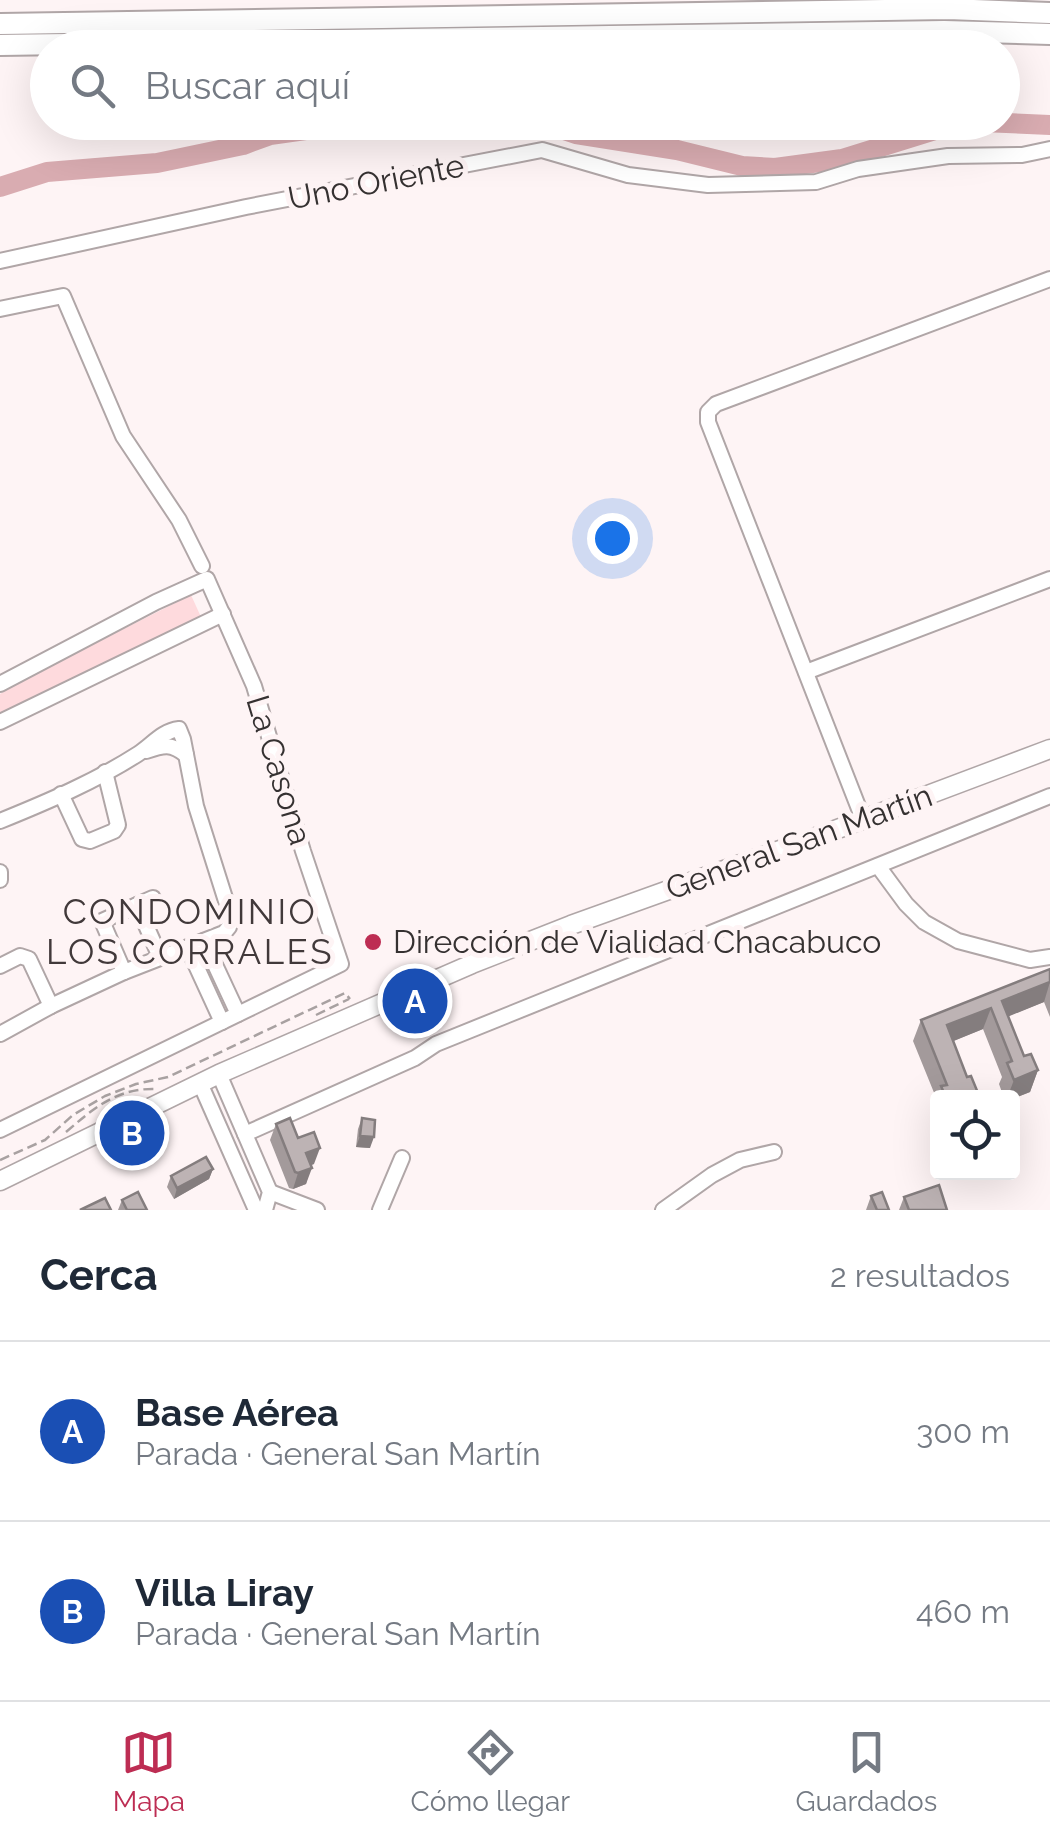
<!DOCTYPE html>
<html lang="es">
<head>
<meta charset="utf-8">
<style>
	:root { --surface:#fff; --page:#f2f2f3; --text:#1f2937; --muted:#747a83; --line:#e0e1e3; --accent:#bd2d53 }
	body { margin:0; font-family:Raleway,sans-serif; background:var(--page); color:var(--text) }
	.controls { position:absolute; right:30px; bottom:30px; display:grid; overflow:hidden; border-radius:10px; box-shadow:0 10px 40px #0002 }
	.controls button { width:90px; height:90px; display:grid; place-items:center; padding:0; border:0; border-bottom:2px solid var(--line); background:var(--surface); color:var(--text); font:50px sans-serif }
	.you { position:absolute; left:612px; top:538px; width:35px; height:35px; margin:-25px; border:8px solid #fff; border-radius:50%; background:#1a73e8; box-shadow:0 0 0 15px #1a73e833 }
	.badge { display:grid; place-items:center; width:65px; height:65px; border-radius:50%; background:var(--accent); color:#fff; font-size:32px; font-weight:700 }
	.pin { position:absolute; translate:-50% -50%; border:5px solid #fff; box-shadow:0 2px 10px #0006 }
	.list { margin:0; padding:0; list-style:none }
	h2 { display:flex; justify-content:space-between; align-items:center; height:130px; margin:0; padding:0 40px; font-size:42px }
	h2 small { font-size:32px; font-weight:400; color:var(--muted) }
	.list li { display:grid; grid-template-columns:65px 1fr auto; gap:30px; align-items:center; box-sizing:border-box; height:180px; padding:0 40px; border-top:2px solid var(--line) }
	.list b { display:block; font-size:38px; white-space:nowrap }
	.list p { margin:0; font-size:32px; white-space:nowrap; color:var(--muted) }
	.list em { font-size:32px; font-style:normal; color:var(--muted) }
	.icon { flex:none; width:55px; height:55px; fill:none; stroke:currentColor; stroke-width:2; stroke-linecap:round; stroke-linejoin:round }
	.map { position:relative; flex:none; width:1050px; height:1210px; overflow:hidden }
	.search { position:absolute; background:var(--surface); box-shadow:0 10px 40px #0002; left:30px; right:30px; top:30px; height:110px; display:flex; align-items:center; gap:25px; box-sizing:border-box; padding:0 35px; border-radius:55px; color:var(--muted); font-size:38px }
	.sheet { height:490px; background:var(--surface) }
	nav { display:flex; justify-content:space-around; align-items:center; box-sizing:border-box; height:140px; border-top:2px solid var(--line); background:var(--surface); font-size:28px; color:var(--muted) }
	nav a { display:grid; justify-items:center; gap:5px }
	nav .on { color:var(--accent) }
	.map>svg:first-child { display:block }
	.green { fill:#fedadd }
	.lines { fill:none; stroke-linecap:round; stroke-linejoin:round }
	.river { stroke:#d9acb1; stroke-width:20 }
	.minor-casing { stroke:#b0a6a7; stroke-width:18 }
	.major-casing { stroke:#b0a6a7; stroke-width:21 }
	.highway-casing { stroke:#b0a6a7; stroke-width:24 }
	.path { stroke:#a8a1a1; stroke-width:2.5; stroke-dasharray:10 5; stroke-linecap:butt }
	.minor { stroke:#fff; stroke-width:14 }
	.major { stroke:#fff; stroke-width:18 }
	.highway { stroke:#fff; stroke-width:20 }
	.wall { fill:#a39a9b }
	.shaded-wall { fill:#847d7e }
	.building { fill:#bdb3b4; stroke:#847d7e; stroke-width:2.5 }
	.poi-dot { fill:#bd2d53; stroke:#fef4f5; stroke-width:4 }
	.labels { text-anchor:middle; stroke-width:10; stroke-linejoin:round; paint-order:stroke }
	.street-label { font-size:32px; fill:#353131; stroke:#fef4f5 }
	.poi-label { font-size:32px; fill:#353131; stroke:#fef4f5; text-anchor:start }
	.neighbourhood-label { font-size:35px; letter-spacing:2.5px; fill:#41393a; stroke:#fef4f5 }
</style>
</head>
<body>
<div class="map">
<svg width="1050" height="1210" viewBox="0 0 1050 1210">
	<rect width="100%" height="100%" fill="#fef4f5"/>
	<polygon class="green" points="191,595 201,617 0,714 0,694 22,680"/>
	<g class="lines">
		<g class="river">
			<polyline points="482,122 541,126 561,129 576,134 677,150 742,166 775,168 842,159 961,122"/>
			<polyline points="982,122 1050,125"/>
			<polyline points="0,187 47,172 157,163 243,145 270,135 334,126 388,122"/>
		</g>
		<defs>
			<g id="minor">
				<polyline points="0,261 246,207 542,150 628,175 708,185 816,182 858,169 948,156 1022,155 1050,149"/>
				<polyline points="0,309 63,296 123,436 179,520 202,566"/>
				<polyline points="806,672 1050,579"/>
				<polyline points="0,684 156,602 207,579 254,686 303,851 341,964 0,1130"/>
				<polyline points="0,722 223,614"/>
				<path d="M146,751C164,745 171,743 186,755"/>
				<polyline points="61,794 82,839 90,841 114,831 118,825 105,772"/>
				<polyline points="863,819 708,422 708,412 716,404 1050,279"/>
				<path d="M0,821C47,802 96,781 138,754C152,745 162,731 179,729L183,739L196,806L231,917L229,927L224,933L124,972L51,1006L0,1034"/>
				<polyline points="878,866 906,904 924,922 958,941 1030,960 1050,957"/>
				<polyline points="0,872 0,880"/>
				<polyline points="137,905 153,898"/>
				<polyline points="204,941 238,1014"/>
				<polyline points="188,948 222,1022"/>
				<polyline points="0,966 20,956 29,959 51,1006"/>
				<polyline points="124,972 102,921 137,905 160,957"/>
				<polyline points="219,1074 270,1192 265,1210"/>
				<polyline points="200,1083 256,1210"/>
				<polyline points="245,1134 415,1058 436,1044 1050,796"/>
				<polyline points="270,1192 317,1210"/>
				<polyline points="380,1210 402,1158"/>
				<polyline points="663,1210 712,1175 740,1160 774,1152"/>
			</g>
			<polyline id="major" points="0,1181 219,1074 472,964 571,925 819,836 1050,749"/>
			<g id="highway">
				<polyline points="0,24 948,9 1050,13"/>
				<polyline points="0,45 944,31 1050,34"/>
			</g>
		</defs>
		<use href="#minor" class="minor-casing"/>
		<use href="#major" class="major-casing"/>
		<use href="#highway" class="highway-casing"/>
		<g class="path">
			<polyline points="316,1015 349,999"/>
			<path d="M66,1132C94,1108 117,1088 155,1089"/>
			<polyline points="0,1160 45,1140 73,1115 105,1096 136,1084 168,1077 345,993 350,999"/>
		</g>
		<use href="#minor" class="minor"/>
		<use href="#major" class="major"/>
		<use href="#highway" class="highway"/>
	</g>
	<g class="wall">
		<polygon points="1050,969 1050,1017 1044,1002 1008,1016 1024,1056 1038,1070 1030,1092 1012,1099 1004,1098 999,1084 1002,1077 983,1029 953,1041 967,1077 978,1093 976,1098 938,1098 938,1117 934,1108 937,1100 913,1041 921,1020"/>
		<polygon points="362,1118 370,1148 356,1147 358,1129"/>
		<polygon points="276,1124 298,1138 314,1164 311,1165 306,1184 293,1189 289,1188 270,1140"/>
		<polygon points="213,1169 209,1179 174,1199 167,1187 171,1176"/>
		<polygon points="871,1196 889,1210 866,1210"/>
		<polygon points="904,1197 947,1210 899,1210"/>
		<polygon points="122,1200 147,1210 118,1210"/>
	</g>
	<g class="shaded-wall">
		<polygon points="1050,982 1044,1002 995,1022 1002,1001"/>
		<polygon points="991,1008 983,1029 939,1047 947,1025"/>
		<polygon points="1038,1070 1030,1092 1012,1099 1007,1098 1014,1080"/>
		<polygon points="360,1136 374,1137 370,1148 356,1147"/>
		<polygon points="320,1148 314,1164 300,1169 306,1153"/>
		<polygon points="312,1168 306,1184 293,1189 298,1173"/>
		<polygon points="213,1169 209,1179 174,1199 177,1188"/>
	</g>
	<g class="building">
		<polygon points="1050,969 1050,982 1002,1001 1024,1056 1031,1054 1038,1070 1014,1080 1007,1063 1012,1061 991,1008 947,1025 967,1077 971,1076 978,1093 966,1098 946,1098 941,1086 947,1085 921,1020"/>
		<polygon points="290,1118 298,1138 314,1132 320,1148 306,1153 312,1168 298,1173 295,1172 276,1124"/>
		<polygon points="362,1118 375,1120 374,1137 360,1136"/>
		<polygon points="206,1157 213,1169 177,1188 171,1176"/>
		<polygon points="939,1185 947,1210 909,1210 904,1197"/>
		<polygon points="138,1192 147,1210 127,1210 122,1200"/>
		<polygon points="882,1192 889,1210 877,1210 871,1196"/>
		<polygon points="105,1198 111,1210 80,1210"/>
	</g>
	<circle class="poi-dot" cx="373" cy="942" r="10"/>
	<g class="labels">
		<g class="street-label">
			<text transform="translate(376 182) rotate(-11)" y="11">Uno Oriente</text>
			<text transform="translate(279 770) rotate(73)" y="11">La Casona</text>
			<text transform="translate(799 842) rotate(-20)" y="11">General San Martín</text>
		</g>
		<g class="poi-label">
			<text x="393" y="953">Dirección de Vialidad Chacabuco</text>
		</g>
		<g class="neighbourhood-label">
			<text x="190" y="924">CONDOMINIO<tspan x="190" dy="40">LOS CORRALES</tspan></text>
		</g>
	</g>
</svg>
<div class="controls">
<button><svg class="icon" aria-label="locate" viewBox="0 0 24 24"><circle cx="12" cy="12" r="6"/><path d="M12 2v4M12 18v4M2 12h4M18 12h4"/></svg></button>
</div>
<div class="you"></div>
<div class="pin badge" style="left:415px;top:1001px;background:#1a4fb4">A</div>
<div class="pin badge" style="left:132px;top:1133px;background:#1a4fb4">B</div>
<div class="search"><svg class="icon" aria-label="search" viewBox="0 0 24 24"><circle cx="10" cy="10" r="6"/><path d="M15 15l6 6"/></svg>Buscar aquí</div>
</div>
<section class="sheet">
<h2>Cerca<small>2 resultados</small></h2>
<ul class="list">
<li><span class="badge" style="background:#1a4fb4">A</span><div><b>Base Aérea</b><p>Parada · General San Martín</p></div><em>300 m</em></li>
<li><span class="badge" style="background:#1a4fb4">B</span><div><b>Villa Liray</b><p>Parada · General San Martín</p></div><em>460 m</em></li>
</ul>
</section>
<nav>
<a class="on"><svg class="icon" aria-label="map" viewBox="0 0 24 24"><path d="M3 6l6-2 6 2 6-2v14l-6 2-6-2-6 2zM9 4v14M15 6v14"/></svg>Mapa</a>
<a><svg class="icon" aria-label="directions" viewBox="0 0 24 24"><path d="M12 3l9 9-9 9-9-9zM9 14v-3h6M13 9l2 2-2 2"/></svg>Cómo llegar</a>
<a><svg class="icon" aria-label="saved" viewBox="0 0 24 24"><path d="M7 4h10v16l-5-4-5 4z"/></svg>Guardados</a>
</nav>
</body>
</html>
